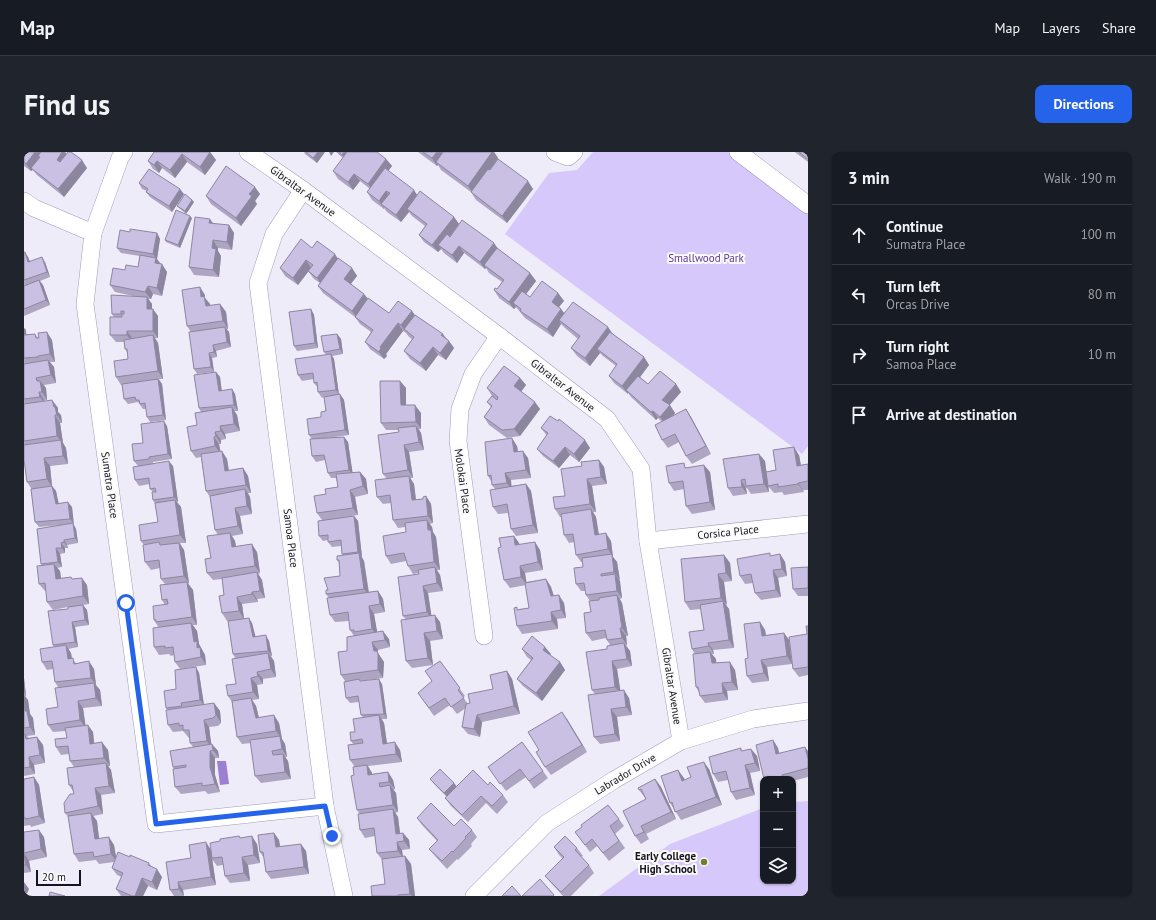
<!DOCTYPE html>
<html lang="en">
<head>
<meta charset="utf-8">
<style>
	:root { --surface:#171b24; --page:#20242c; --text:#f1f3f6; --muted:#9ea1a6; --line:#363941; --accent:#2563eb }
	body { margin:0; font-family:"PT Sans",sans-serif; background:var(--page); color:var(--text) }
	.controls { position:absolute; right:12px; bottom:12px; display:grid; overflow:hidden; border-radius:8px; box-shadow:0 1px 3px #0004 }
	.controls button { width:36px; height:36px; display:grid; place-items:center; padding:0; border:0; border-bottom:1px solid var(--line); background:var(--surface); color:var(--text); font:20px sans-serif }
	.scale { position:absolute; left:12px; bottom:10px; width:45px; box-sizing:border-box; padding-left:4px; border:2px solid #17131f; border-top:0; font-size:11px; line-height:14px; white-space:nowrap; color:#17131f; -webkit-text-stroke:3px #fbfbfb; paint-order:stroke }
	.stop { position:absolute; width:12px; height:12px; margin:-9px; border:3px solid #2563eb; border-radius:50%; background:#fff }
	.stop.end { background:#2563eb; border-color:#fff; box-shadow:0 1px 4px #0008 }
	.list { margin:0; padding:0; list-style:none }
	h2 { display:flex; justify-content:space-between; align-items:center; height:52px; margin:0; padding:0 16px; font-size:17px }
	h2 small { font-size:13px; font-weight:400; color:var(--muted) }
	.list li { display:grid; grid-template-columns:26px 1fr auto; gap:12px; align-items:center; box-sizing:border-box; height:60px; padding:0 16px; border-top:1px solid var(--line) }
	.list b { display:block; font-size:15px; white-space:nowrap }
	.list p { margin:0; font-size:13px; white-space:nowrap; color:var(--muted) }
	.list em { font-size:13px; font-style:normal; color:var(--muted) }
	.icon { flex:none; width:22px; height:22px; fill:none; stroke:currentColor; stroke-width:2; stroke-linecap:round; stroke-linejoin:round }
	.map { position:relative; flex:none; width:784px; height:744px; overflow:hidden; border-radius:8px }
	header { display:flex; align-items:center; gap:24px; box-sizing:border-box; height:56px; padding:0 20px; background:var(--surface); border-bottom:1px solid var(--line) }
	header strong { font-size:19px }
	nav { display:flex; gap:22px; margin-inline-start:auto; font-size:14px }
	.intro { display:flex; align-items:center; justify-content:space-between; box-sizing:border-box; height:96px; padding:0 24px }
	h1 { margin:0; font-size:28px }
	.button { padding:10px 18px; border-radius:8px; background:var(--accent); color:#fff; font-size:14px; font-weight:700 }
	main { display:flex; gap:24px; padding:0 24px }
	aside { flex:1; background:var(--surface); border-radius:8px; box-shadow:0 1px 3px #0004 }
	.map>svg:first-child { display:block }
	.green { fill:#d7c8fc }
	.water { fill:#9b80d2 }
	.lines { fill:none; stroke-linecap:round; stroke-linejoin:round }
	.minor-casing { stroke:#a299ba; stroke-width:18 }
	.minor { stroke:#fff; stroke-width:17 }
	.wall { fill:#aea5c3 }
	.shaded-wall { fill:#8d869f }
	.building { fill:#cac0e3; stroke:#8d869f }
	.route { stroke:#2563eb; stroke-width:5 }
	.poi-dot { fill:#72802e; stroke:#fbfbfb; stroke-width:1.5 }
	.labels { text-anchor:middle; stroke-width:4; stroke-linejoin:round; paint-order:stroke }
	.street-label { font-size:11px; fill:#17131f; stroke:#fbfbfb }
	.park-label { font-size:11px; fill:#5c3696; stroke:#fbfbfb }
	.poi-label { font-size:11px; font-weight:bold; fill:#17131f; stroke:#fbfbfb; text-anchor:end }
</style>
</head>
<body>
<header>
<strong>Map</strong>
<nav><a>Map</a><a>Layers</a><a>Share</a></nav>
</header>
<div class="intro"><h1>Find us</h1><a class="button">Directions</a></div>
<main>
<div class="map">
<svg width="784" height="744" viewBox="0 0 784 744">
	<rect width="100%" height="100%" fill="#efecfa"/>
	<g class="green">
		<polygon points="569,0 707,0 784,56 784,294 778,302 481,82 525,21 553,18"/>
		<polygon points="784,649 784,744 575,744 646,692 739,656 739,729 769,729 769,650"/>
	</g>
	<polygon class="water" points="193,609 202,609 205,632 196,633"/>
	<g class="lines">
		<defs>
			<g id="minor">
				<polyline points="100,0 96,6 69,81 61,152 132,672 301,654"/>
				<polyline points="224,0 279,38 475,184 583,267 617,317 624,389 657,589"/>
				<polyline points="531,0 544,5 550,0"/>
				<polyline points="714,0 784,53"/>
				<polyline points="279,38 250,82 234,131 301,654 320,744"/>
				<polyline points="0,49 10,56 69,81"/>
				<polyline points="624,389 784,372"/>
				<polyline points="460,484 434,289 436,257 449,222 475,184"/>
				<polyline points="450,744 523,671 590,628 657,589 729,567 784,559"/>
			</g>
		</defs>
		<use href="#minor" class="minor-casing"/>
		<use href="#minor" class="minor"/>
	</g>
	<g class="wall">
		<polygon points="0,0 41,0 43,2 63,16 40,45 13,23 9,18 7,19 0,14"/>
		<polygon points="130,0 186,0 192,8 181,23 163,10 151,26 138,16 135,21 129,17 124,9"/>
		<polygon points="280,0 301,0 293,11 281,2"/>
		<polygon points="312,0 345,0 362,7 368,14 364,19 393,43 430,65 435,72 474,97 506,121 512,129 502,142 506,145 534,141 540,149 535,155 537,157 541,162 584,175 589,182 620,205 625,213 616,225 624,232 652,232 657,240 645,253 651,261 648,265 662,257 667,265 687,302 668,312 662,304 655,290 644,296 638,288 638,270 634,266 632,268 608,246 604,241 604,242 590,231 585,224 592,214 579,204 576,201 566,214 553,204 547,196 554,187 541,176 537,172 529,185 501,166 492,155 490,157 475,146 470,138 473,137 478,130 465,121 462,116 461,117 440,101 433,111 420,101 417,97 414,100 400,90 395,83 401,74 388,64 385,60 377,70 363,60 360,56 360,57 348,48 343,40 346,37 336,29 329,38 314,27 309,19 319,6"/>
		<polygon points="394,0 470,0 474,6 474,7 509,37 483,71 452,48 447,40 417,18 414,13 413,14"/>
		<polygon points="771,0 784,0 784,10 772,1"/>
		<polygon points="115,31 160,42 148,60 126,45 122,40 123,39 118,37"/>
		<polygon points="236,42 231,49 233,52 217,74 187,52 182,44"/>
		<polygon points="168,48 170,50 162,62 155,56 153,54"/>
		<polygon points="168,66 156,96 142,90 141,88"/>
		<polygon points="189,72 205,73 210,81 208,98 194,96 194,99 197,104 195,125 170,123 165,115"/>
		<polygon points="106,80 133,81 136,87 133,107 143,120 138,144 129,142 127,147 124,147 128,152 128,157 134,164 134,186 131,186 134,191 139,227 135,227 138,232 142,268 126,270 123,265 122,257 119,257 114,250 104,252 100,247 98,233 97,233 92,225 104,207 103,200 101,197 100,190 92,190 86,183 90,165 88,162 109,144 91,140 86,133 101,118 114,115 116,104 97,101 93,96"/>
		<polygon points="288,96 314,107 328,116 333,124 327,132 344,147 365,161 388,159 391,163 423,187 430,196 422,208 414,203 402,219 386,207 380,199 388,187 385,185 382,181 379,179 362,202 363,204 360,207 346,197 341,190 347,180 336,172 331,165 299,141 294,134 296,131 290,127 284,119 287,116 274,133 261,124 256,116"/>
		<polygon points="0,100 4,105 6,110 21,110 26,125 16,129 19,133 26,153 0,164"/>
		<polygon points="181,143 181,146 186,152 186,154 196,152 202,160 204,177 202,177 205,180 207,195 192,199 193,205 188,206 190,220 173,222 170,217 167,180 163,174"/>
		<polygon points="287,157 290,163 294,196 273,199 270,194"/>
		<polygon points="0,176 2,178 2,183 11,182 14,186 28,188 31,210 26,210 30,215 32,231 20,233 22,236 23,248 20,248 21,249 28,248 34,256 34,260 37,263 38,271 36,271 39,291 42,296 44,312 26,314 28,334 32,339 34,351 48,355 49,372 52,377 54,391 43,393 44,396 41,396 41,401 36,402 38,415 33,416 36,419 37,426 49,427 63,433 65,452 59,453 63,458 65,473 51,475 54,495 44,497 47,501 48,507 52,511 70,517 72,533 76,538 78,554 59,556 61,573 69,580 70,591 84,598 86,614 84,614 87,618 91,641 77,643 79,662 69,664 73,669 75,687 90,693 92,705 106,705 125,711 128,715 138,725 133,738 124,734 119,744 97,744 92,737 98,725 93,723 88,716 90,710 75,712 72,708 55,710 50,702 45,666 41,661 50,642 49,639 45,633 50,615 46,609 45,602 37,603 32,595 43,586 42,579 29,580 24,573 34,555 34,535 31,530 29,517 23,518 18,510 30,495 29,493 44,457 44,455 29,458 23,450 22,439 21,439 15,432 18,413 17,412 37,373 15,375 11,370 7,336 3,330 0,308"/>
		<polygon points="313,182 317,187 319,202 308,204 310,207 315,243 316,242 320,248 325,283 303,286 320,285 324,290 328,320 336,320 342,327 344,342 331,345 334,363 319,365 330,364 334,369 338,405 340,409 345,440 354,439 359,447 361,460 350,462 353,480 365,487 366,495 354,498 354,501 360,510 359,526 336,529 358,532 363,567 358,567 360,571 363,591 376,598 378,610 344,614 348,621 348,622 364,620 369,628 371,637 369,638 372,641 374,660 371,661 374,665 376,681 379,681 385,688 386,697 378,698 379,705 381,704 387,712 391,744 348,744 361,732 359,709 353,701 351,684 341,686 336,678 336,662 333,658 330,623 331,615 326,608 330,593 327,589 331,580 339,565 337,563 335,550 326,551 322,546 321,529 317,523 323,499 330,484 326,478 325,469 311,470 306,463 305,446 302,442 304,438 316,424 315,411 313,408 319,403 318,402 317,394 308,395 304,390 304,388 299,389 295,384 298,368 293,361 302,342 314,335 312,326 307,326 304,321 301,308 292,310 288,304 288,287 285,283 297,265 302,259 300,245 298,246 294,240 294,236 290,231 290,227 278,229 274,223 302,203 300,200"/>
		<polygon points="192,220 196,225 198,239 208,237 211,242 214,259 210,259 213,263 216,279 201,282 202,287 197,288 197,292 195,292 196,299 203,307 205,319 219,316 224,324 227,341 224,341 226,345 228,362 216,364 219,382 208,384 211,389 212,394 233,400 236,421 234,422 238,428 241,446 233,447 234,450 218,452 220,466 228,471 231,485 245,489 248,504 247,504 250,509 252,525 239,527 239,532 233,533 235,547 228,548 232,554 235,566 255,571 258,587 261,592 263,605 261,605 264,609 267,627 237,631 231,624 227,591 218,592 213,585 208,550 204,544 212,532 211,506 209,502 204,469 203,469 198,461 200,443 198,427 189,428 183,421 187,406 194,383 191,378 186,345 182,339 177,305 172,306 167,299 173,273 177,260 175,256"/>
		<polygon points="496,226 502,233 497,240 516,257 496,284 483,286 465,273 460,265 467,255 463,250 468,244 463,236"/>
		<polygon points="376,229 382,236 382,253 397,261 397,277 395,277 397,281 400,298 385,300 389,326 386,326 390,332 392,348 399,347 402,344 407,352 409,371 406,372 408,375 409,380 412,385 416,418 413,418 416,423 419,439 404,441 407,463 416,470 419,487 406,489 409,513 388,516 382,509 382,467 379,464 395,421 389,422 384,414 382,409 367,412 362,404 382,380 381,375 374,376 369,368 367,351 359,352 353,345 363,327 359,322 375,280 374,278 362,278 357,271"/>
		<polygon points="534,269 566,296 555,310 546,303 535,316 519,304 513,297 523,284 517,276"/>
		<polygon points="143,274 148,307 129,310 129,312 149,314 154,350 153,350 157,355 162,391 156,391 160,398 165,431 164,432 169,438 173,473 169,473 173,479 175,492 181,503 182,513 156,517 151,510 150,503 147,504 145,502 135,503 130,495 135,476 130,468 141,453 138,448 141,432 137,427 136,416 127,418 121,410 120,393 117,389 134,370 131,352 129,348 129,340 126,337 126,332 115,334 111,328 114,314 110,309 119,291"/>
		<polygon points="493,294 494,299 504,306 507,326 487,328 487,334 502,332 507,339 514,381 492,384 487,377 484,361 474,362 469,355 471,337 468,333 467,329 464,324"/>
		<polygon points="775,303 777,313 784,312 784,338 779,338 780,340 760,343 758,340 750,341 744,334 752,318"/>
		<polygon points="575,308 580,315 583,332 568,334 572,360 569,360 572,365 575,382 587,389 589,405 593,410 598,446 596,447 598,451 604,484 602,484 603,493 602,494 606,499 608,514 593,517 596,539 605,546 608,563 593,565 596,589 576,592 570,585 571,542 568,538 583,497 586,493 583,488 582,486 568,489 562,481 567,460 566,449 562,443 561,439 557,439 552,432 559,415 559,410 557,410 552,403 550,390 545,391 540,383 537,365 536,365 531,357 541,344 558,314"/>
		<polygon points="741,309 745,340 727,342 723,336 722,336 723,342 709,344 704,336"/>
		<polygon points="663,315 686,320 691,358 668,362 662,354 660,337 650,339 645,331"/>
		<polygon points="490,384 495,391 495,392 516,398 519,418 501,421 502,430 522,427 527,435 530,444 540,451 542,466 533,467 534,477 498,482 493,474 495,457 505,456 502,433 486,436 480,428 477,395"/>
		<polygon points="756,402 761,410 763,424 754,426 757,445 737,448 731,441 729,431 721,432 716,424 748,404"/>
		<polygon points="700,403 706,411 708,429 700,430 702,453 705,457 710,496 689,498 690,502 688,502 692,507 692,511 711,518 714,538 703,539 704,548 681,551 676,544 675,540 672,535 671,502 668,497 680,478 677,457 666,458 661,450"/>
		<polygon points="784,415 784,444 774,444 769,437"/>
		<polygon points="736,470 741,478 742,483 760,481 765,488 768,512 743,515 745,529 728,531 723,524 724,506"/>
		<polygon points="784,474 784,523 775,525 769,517 783,482"/>
		<polygon points="498,497 527,502 526,503 536,510 541,518 518,549 499,534 493,527 507,508 503,505"/>
		<polygon points="416,509 441,544 439,545 444,552 446,551 469,537 483,519 488,527 496,562 458,570 456,585 444,582 438,575 442,556 433,562 426,553 410,564 394,541 408,529"/>
		<polygon points="172,515 175,521 180,553 190,551 196,559 197,571 194,574 185,575 187,592 194,599 195,606 191,606 191,623 196,640 184,642 181,639 157,642 151,635 150,617 149,615 169,595 166,591 166,586 165,586 159,579 149,580 144,573 144,558 142,556 152,537"/>
		<polygon points="0,526 2,544 1,544 4,548 6,562 9,566 11,583 3,584 5,586 13,585 19,593 21,611 10,613 11,622 0,624"/>
		<polygon points="543,567 563,600 527,623 521,615 515,598"/>
		<polygon points="749,588 754,596 755,601 784,599 784,625 769,629 769,627 740,627"/>
		<polygon points="498,590 524,626 510,637 502,625 482,639 464,615"/>
		<polygon points="727,597 733,604 736,619 726,621 731,643 712,648 707,640 704,628 694,630 689,622 719,599"/>
		<polygon points="685,617 698,653 657,668 646,651 654,618 660,628"/>
		<polygon points="10,625 15,633 21,671 7,675 6,673 0,674 0,627"/>
		<polygon points="406,627 433,635 464,633 479,643 484,650 473,662 462,651 444,670 427,654 421,646 423,645 410,632"/>
		<polygon points="631,627 637,635 652,667 622,682 625,687 617,692 611,684 622,647 615,638"/>
		<polygon points="393,666 448,678 453,685 447,692 448,694 434,708 433,707 423,717 411,704 405,697 413,689 398,673"/>
		<polygon points="595,667 600,674 591,682 601,696 585,709 573,694 566,700 551,680"/>
		<polygon points="0,679 0,680 20,685 23,705 5,709 7,720 0,721"/>
		<polygon points="250,681 255,688 256,694 282,699 285,722 247,727 242,720 240,706 236,700"/>
		<polygon points="215,684 217,686 233,692 236,711 224,713 226,729 206,731 201,724 199,713 193,714 188,707 192,733 159,738 160,744 150,744 146,738 167,706 187,697 196,689"/>
		<polygon points="530,695 553,696 559,704 557,705 565,713 570,721 547,744 539,744 527,731 521,724 539,707 535,703"/>
	</g>
	<g class="shaded-wall">
		<polygon points="11,0 22,0 14,4 16,7 7,16 9,18 7,19 2,12"/>
		<polygon points="38,0 41,0 45,6 38,15 33,8"/>
		<polygon points="186,0 192,8 181,23 176,15"/>
		<polygon points="294,0 301,0 293,11 289,6"/>
		<polygon points="305,0 310,0 307,4"/>
		<polygon points="320,0 328,0 322,8 318,3"/>
		<polygon points="413,0 425,0 412,10 414,13 413,14 408,6"/>
		<polygon points="468,0 470,0 474,6 449,41 444,34"/>
		<polygon points="158,2 163,10 151,26 146,18"/>
		<polygon points="362,7 368,14 349,39 344,32"/>
		<polygon points="58,8 63,16 40,45 34,37"/>
		<polygon points="133,9 138,16 135,21 130,13"/>
		<polygon points="330,22 336,29 329,38 324,30"/>
		<polygon points="504,29 509,37 483,71 478,64"/>
		<polygon points="231,35 236,42 231,49 233,52 217,74 212,66 225,42"/>
		<polygon points="156,37 160,42 148,60 145,54"/>
		<polygon points="390,38 395,46 383,57 385,60 377,70 372,63"/>
		<polygon points="362,39 368,47 357,52 360,56 360,57 355,49"/>
		<polygon points="168,48 170,50 162,62 161,59"/>
		<polygon points="166,64 168,66 156,96 154,93"/>
		<polygon points="430,65 435,72 417,96 414,93 417,97 414,100 408,93"/>
		<polygon points="186,67 191,74 185,71"/>
		<polygon points="205,73 210,81 208,98 203,90"/>
		<polygon points="133,81 136,87 133,107 138,114 131,111 132,107 129,102"/>
		<polygon points="189,88 194,96 194,99 197,104 195,125 189,118 188,96"/>
		<polygon points="470,91 475,98 460,113 462,116 461,117 456,110"/>
		<polygon points="435,94 440,101 433,111 428,103"/>
		<polygon points="1,100 4,105 8,115 4,110"/>
		<polygon points="311,102 316,110 298,134 293,126"/>
		<polygon points="18,105 21,110 26,125 23,120"/>
		<polygon points="282,108 287,116 274,133 269,126"/>
		<polygon points="138,112 143,120 138,144 133,136"/>
		<polygon points="328,116 333,124 325,134 320,127"/>
		<polygon points="506,121 512,129 493,154 489,151 492,155 490,157 485,150"/>
		<polygon points="15,128 19,133 26,153 22,148"/>
		<polygon points="124,134 129,142 127,147 121,140"/>
		<polygon points="176,135 181,143 181,146 186,152 187,162 182,154 177,145"/>
		<polygon points="534,141 540,149 533,157 528,150"/>
		<polygon points="340,142 346,149 333,166 328,159"/>
		<polygon points="123,145 128,152 128,164 123,157"/>
		<polygon points="196,152 202,160 204,177 199,169"/>
		<polygon points="129,157 134,164 134,186 129,179"/>
		<polygon points="287,157 290,163 294,196 291,191"/>
		<polygon points="537,157 542,164 535,168 537,172 529,185 523,177"/>
		<polygon points="388,159 393,167 380,178 377,173"/>
		<polygon points="374,171 379,179 362,202 363,204 360,207 355,200 356,195"/>
		<polygon points="201,175 205,180 207,195 203,190"/>
		<polygon points="584,175 589,183 573,197 576,201 566,214 561,206"/>
		<polygon points="0,176 2,178 3,191 0,186"/>
		<polygon points="103,179 108,186 108,190 103,183"/>
		<polygon points="23,180 28,188 31,210 26,202"/>
		<polygon points="313,182 317,187 319,202 316,197"/>
		<polygon points="419,182 424,189 417,183"/>
		<polygon points="129,183 134,191 139,227 134,219"/>
		<polygon points="425,189 430,196 422,208 416,201"/>
		<polygon points="189,193 192,199 193,205 190,200"/>
		<polygon points="409,195 414,203 402,219 396,211"/>
		<polygon points="185,201 188,206 190,220 187,215"/>
		<polygon points="307,202 310,207 315,243 312,238"/>
		<polygon points="620,205 625,213 605,240 602,238 604,241 604,242 598,234"/>
		<polygon points="24,208 30,215 32,231 27,223"/>
		<polygon points="192,220 196,225 198,244 195,239"/>
		<polygon points="12,226 17,232 16,229 22,236 23,248 18,240 13,229"/>
		<polygon points="496,226 502,233 495,242 490,234"/>
		<polygon points="134,227 138,232 142,268 139,263"/>
		<polygon points="376,229 382,236 382,261 377,253"/>
		<polygon points="652,232 657,240 644,255 638,248"/>
		<polygon points="208,237 211,242 214,259 210,253"/>
		<polygon points="15,240 20,248 21,252 16,245"/>
		<polygon points="316,242 320,248 325,283 321,278"/>
		<polygon points="28,248 34,256 34,260 37,263 38,271 33,263 30,255"/>
		<polygon points="511,250 516,257 496,284 490,277"/>
		<polygon points="391,253 397,261 397,277 392,270"/>
		<polygon points="646,253 651,261 641,272 636,265"/>
		<polygon points="208,255 213,263 216,279 210,272"/>
		<polygon points="662,257 667,265 687,302 682,294"/>
		<polygon points="629,259 634,266 632,268 627,260"/>
		<polygon points="31,263 36,271 39,291 42,296 44,312 39,304 37,289 33,284"/>
		<polygon points="140,269 143,274 148,307 144,302"/>
		<polygon points="196,274 201,282 202,287 197,279"/>
		<polygon points="392,274 397,281 400,298 395,290"/>
		<polygon points="191,280 197,288 197,292 192,284"/>
		<polygon points="190,285 195,292 197,302 191,294"/>
		<polygon points="320,285 324,290 329,323 325,318"/>
		<polygon points="488,286 493,294 495,307 490,300"/>
		<polygon points="561,288 566,296 555,310 550,302"/>
		<polygon points="380,293 385,300 389,326 384,318"/>
		<polygon points="541,295 546,303 535,316 529,309"/>
		<polygon points="770,295 775,303 778,321 773,314"/>
		<polygon points="198,299 203,307 206,327 201,319"/>
		<polygon points="499,299 504,306 507,326 502,318"/>
		<polygon points="735,302 741,309 745,340 740,332"/>
		<polygon points="20,306 26,314 28,334 32,339 36,357 32,352 28,335 23,327"/>
		<polygon points="575,308 580,315 583,332 577,325"/>
		<polygon points="145,309 149,314 154,350 150,345"/>
		<polygon points="680,313 686,320 691,358 686,350"/>
		<polygon points="219,316 224,324 227,341 222,333"/>
		<polygon points="336,320 342,327 344,342 339,334"/>
		<polygon points="481,321 487,328 488,338 483,331"/>
		<polygon points="385,324 390,332 393,356 388,348"/>
		<polygon points="563,327 568,334 572,360 566,352"/>
		<polygon points="717,328 722,336 723,342 718,335"/>
		<polygon points="774,331 779,338 780,340 774,332"/>
		<polygon points="502,332 507,339 514,381 509,373"/>
		<polygon points="221,337 226,345 228,362 223,354"/>
		<polygon points="326,338 331,345 334,363 329,356"/>
		<polygon points="402,344 407,352 409,371 404,364"/>
		<polygon points="151,348 157,355 162,391 156,383"/>
		<polygon points="44,350 48,355 50,372 46,367"/>
		<polygon points="211,356 216,364 219,382 214,374"/>
		<polygon points="567,357 572,365 576,391 571,383"/>
		<polygon points="330,364 334,369 338,405 334,400"/>
		<polygon points="403,368 408,375 409,380 412,385 416,418 410,410"/>
		<polygon points="49,371 52,377 54,391 51,386"/>
		<polygon points="206,381 211,389 213,403 208,395"/>
		<polygon points="582,381 587,389 589,405 593,410 596,428 590,420 588,403 584,397"/>
		<polygon points="490,384 495,391 497,401 491,393"/>
		<polygon points="40,388 43,393 44,396 40,390"/>
		<polygon points="511,390 516,398 519,418 514,410"/>
		<polygon points="37,391 41,396 41,401 38,396"/>
		<polygon points="155,391 160,398 165,431 160,424"/>
		<polygon points="228,392 233,400 236,421 231,414"/>
		<polygon points="32,396 36,402 38,415 34,410"/>
		<polygon points="335,401 340,409 345,444 340,437"/>
		<polygon points="756,402 761,410 763,424 758,417"/>
		<polygon points="700,403 706,411 708,429 702,421"/>
		<polygon points="30,412 36,419 38,434 32,427"/>
		<polygon points="496,414 501,421 503,433 497,425"/>
		<polygon points="411,415 416,423 419,439 413,431"/>
		<polygon points="749,418 754,426 757,445 752,438"/>
		<polygon points="233,420 238,428 241,446 236,439"/>
		<polygon points="591,422 596,429 598,446 593,439"/>
		<polygon points="694,422 700,430 703,453 697,446"/>
		<polygon points="58,426 63,433 65,452 59,444"/>
		<polygon points="522,427 527,435 532,452 527,444"/>
		<polygon points="163,430 169,438 173,473 168,465"/>
		<polygon points="399,434 404,441 408,467 403,460"/>
		<polygon points="354,439 359,447 361,460 356,452"/>
		<polygon points="228,440 233,447 234,450 228,442"/>
		<polygon points="535,443 540,451 542,466 537,458"/>
		<polygon points="593,443 598,451 604,484 598,476"/>
		<polygon points="213,445 218,452 220,467 215,459"/>
		<polygon points="699,449 705,457 710,496 705,488"/>
		<polygon points="59,453 63,458 65,473 61,468"/>
		<polygon points="345,454 350,462 354,485 348,477"/>
		<polygon points="527,460 533,467 534,477 528,469"/>
		<polygon points="411,463 416,470 419,487 413,479"/>
		<polygon points="225,466 228,471 233,490 229,485"/>
		<polygon points="48,470 51,475 54,495 51,490"/>
		<polygon points="736,470 741,478 743,492 738,484"/>
		<polygon points="167,471 173,479 175,492 181,503 182,513 177,505 170,490"/>
		<polygon points="596,476 602,484 603,493 598,486"/>
		<polygon points="359,479 365,487 366,495 361,488"/>
		<polygon points="400,481 406,489 409,513 404,506"/>
		<polygon points="760,481 765,488 768,512 763,504"/>
		<polygon points="242,483 245,489 248,504 244,499"/>
		<polygon points="348,490 354,498 354,501 360,510 359,526 354,518"/>
		<polygon points="600,491 606,499 608,514 603,507"/>
		<polygon points="684,491 689,498 690,502 685,494"/>
		<polygon points="42,493 47,501 49,515 44,507"/>
		<polygon points="521,495 527,502 524,505 519,498"/>
		<polygon points="686,500 692,507 693,519 688,511"/>
		<polygon points="244,501 250,509 252,525 247,517"/>
		<polygon points="737,508 743,515 745,529 740,521"/>
		<polygon points="65,509 70,517 72,533 67,526"/>
		<polygon points="588,509 593,517 597,542 591,535"/>
		<polygon points="536,510 541,518 518,549 512,541"/>
		<polygon points="706,510 711,518 714,538 708,530"/>
		<polygon points="172,515 175,521 180,553 176,548"/>
		<polygon points="483,519 488,527 496,562 490,554"/>
		<polygon points="233,520 239,527 239,532 234,524"/>
		<polygon points="0,526 2,544 0,540"/>
		<polygon points="227,526 233,533 235,547 229,540"/>
		<polygon points="355,527 358,532 363,567 360,562"/>
		<polygon points="70,531 76,538 78,554 72,546"/>
		<polygon points="698,531 703,539 704,548 699,541"/>
		<polygon points="600,538 605,546 608,563 602,555"/>
		<polygon points="0,543 4,548 6,562 9,566 11,583 6,575 1,559 0,550"/>
		<polygon points="227,546 232,554 237,574 232,566"/>
		<polygon points="54,549 59,556 62,576 56,568"/>
		<polygon points="190,551 196,559 197,571 192,563"/>
		<polygon points="587,557 593,565 596,589 591,582"/>
		<polygon points="538,560 543,567 563,600 558,593"/>
		<polygon points="250,563 255,571 258,587 252,579"/>
		<polygon points="355,563 360,571 364,599 359,592"/>
		<polygon points="453,563 458,570 456,585 450,577"/>
		<polygon points="180,568 185,575 188,597 183,589"/>
		<polygon points="64,573 69,580 71,599 66,592"/>
		<polygon points="256,584 261,592 263,605 258,597"/>
		<polygon points="13,585 19,593 21,611 16,603"/>
		<polygon points="749,588 754,596 757,610 752,602"/>
		<polygon points="78,590 84,598 86,614 80,606"/>
		<polygon points="371,590 376,598 378,610 372,602"/>
		<polygon points="188,592 194,599 195,606 189,598"/>
		<polygon points="781,595 784,599 784,607"/>
		<polygon points="727,597 733,604 736,619 731,611"/>
		<polygon points="186,599 191,606 191,623 196,640 191,632 186,615"/>
		<polygon points="259,602 264,609 267,627 261,620"/>
		<polygon points="5,605 10,613 11,622 6,615"/>
		<polygon points="680,610 685,617 698,653 692,645"/>
		<polygon points="82,611 87,618 91,641 85,634"/>
		<polygon points="343,613 348,621 349,630 344,623"/>
		<polygon points="721,613 726,621 731,643 726,636"/>
		<polygon points="654,618 660,626 664,636 658,629"/>
		<polygon points="364,620 369,628 371,637 365,630"/>
		<polygon points="10,625 15,633 21,671 15,664"/>
		<polygon points="631,627 637,635 652,667 647,660"/>
		<polygon points="430,631 434,636 424,646 420,641"/>
		<polygon points="366,633 372,641 374,660 369,653"/>
		<polygon points="71,636 77,643 79,662 74,654"/>
		<polygon points="369,657 374,665 377,689 372,682"/>
		<polygon points="67,661 73,669 76,695 71,687"/>
		<polygon points="617,674 622,682 625,687 620,680"/>
		<polygon points="15,678 20,685 23,705 17,697"/>
		<polygon points="250,681 255,688 257,703 252,695"/>
		<polygon points="379,681 385,688 386,697 380,689"/>
		<polygon points="228,684 233,692 236,711 230,703"/>
		<polygon points="85,685 90,693 93,710 87,702"/>
		<polygon points="182,690 187,698 192,733 187,725"/>
		<polygon points="373,690 378,698 379,706 374,699"/>
		<polygon points="277,692 282,699 285,722 280,715"/>
		<polygon points="0,701 5,709 7,720 2,713"/>
		<polygon points="381,704 387,712 391,744 388,744 386,742"/>
		<polygon points="218,705 224,713 226,729 220,721"/>
		<polygon points="133,717 138,725 133,738 128,730"/>
		<polygon points="118,726 124,734 119,744 111,744"/>
		<polygon points="0,730 5,737 2,744 0,744"/>
		<polygon points="154,730 159,738 160,744 155,737"/>
	</g>
	<g class="building">
		<polygon points="0,0 11,0 2,12 0,10"/>
		<polygon points="17,0 38,0 33,8 36,10 44,0 47,0 58,8 34,37 7,16 16,5 14,4"/>
		<polygon points="130,0 186,0 176,15 158,2 146,18 133,9 130,13 124,9"/>
		<polygon points="282,0 294,0 289,6"/>
		<polygon points="315,0 320,0 318,3"/>
		<polygon points="323,0 353,0 362,7 344,32 330,22 324,30 309,19"/>
		<polygon points="399,0 413,0 408,6"/>
		<polygon points="419,0 468,0 444,34 412,10"/>
		<polygon points="775,0 784,0 784,7"/>
		<polygon points="474,7 504,29 478,64 447,40 464,17 466,18"/>
		<polygon points="202,14 231,35 225,42 228,44 212,66 182,44"/>
		<polygon points="361,16 390,38 372,63 357,52 366,41 362,39 355,49 343,40"/>
		<polygon points="125,17 156,37 145,54 122,40 124,37 115,31"/>
		<polygon points="396,39 430,65 408,93 395,83 403,72 383,57"/>
		<polygon points="161,42 168,48 161,59 153,54"/>
		<polygon points="152,58 166,64 154,93 141,88"/>
		<polygon points="171,65 186,67 185,71 205,73 203,90 189,88 188,96 192,97 189,118 165,115"/>
		<polygon points="438,68 470,91 456,110 435,94 428,103 414,93 423,82 426,85"/>
		<polygon points="106,77 133,81 129,102 93,96 96,78 106,80"/>
		<polygon points="277,87 288,96 293,89 311,102 293,126 284,119 289,113 282,108 269,126 256,116"/>
		<polygon points="473,96 506,121 485,150 470,138 471,136 473,137 480,128 460,113"/>
		<polygon points="0,100 1,100 4,110 18,105 23,120 0,128"/>
		<polygon points="116,103 132,106 131,111 138,112 133,136 124,134 121,140 86,133 89,116 101,118 102,113 114,115"/>
		<polygon points="314,106 328,116 320,127 340,142 328,159 294,134"/>
		<polygon points="15,128 22,148 0,157 0,134"/>
		<polygon points="518,129 534,141 528,150 537,157 523,177 496,159 497,157 489,151 498,139 506,145"/>
		<polygon points="176,135 177,145 180,144 182,154 196,152 199,169 163,174 158,138"/>
		<polygon points="87,143 123,145 123,157 129,157 129,179 103,179 103,183 86,183 86,165 98,165 98,162 100,162 100,159 97,159 97,162 88,162"/>
		<polygon points="344,146 365,161 374,149 388,159 377,173 374,171 356,195 357,196 355,200 341,190 349,178 331,165"/>
		<polygon points="549,150 584,175 561,206 547,196 556,184 535,168"/>
		<polygon points="287,157 291,191 270,194 265,160"/>
		<polygon points="391,163 419,182 417,183 425,189 416,201 409,195 396,211 380,199 390,185 380,177"/>
		<polygon points="201,175 203,190 189,193 190,200 185,201 187,215 170,217 165,180"/>
		<polygon points="23,180 26,202 14,204 14,205 0,206 0,183 11,182 12,186 15,186 14,181"/>
		<polygon points="586,180 620,205 598,234 585,224 593,212 573,197"/>
		<polygon points="313,182 316,197 300,200 297,184"/>
		<polygon points="129,183 134,219 92,225 90,209 104,207 103,197 101,197 100,188"/>
		<polygon points="307,202 312,238 294,240 293,230 290,231 289,221 274,223 271,207"/>
		<polygon points="24,208 27,223 12,226 13,229 16,229 18,240 15,240 16,245 0,247 0,212"/>
		<polygon points="480,214 496,226 490,234 511,250 490,277 478,278 460,265 468,254 463,250 468,244 473,248 474,245 463,236"/>
		<polygon points="636,219 652,232 638,248 646,253 636,265 629,259 627,260 602,238 614,224 624,232"/>
		<polygon points="192,220 195,239 208,237 210,253 175,256 170,223"/>
		<polygon points="134,227 139,263 123,265 121,251 116,252 115,248 112,248 111,245 100,247 98,232"/>
		<polygon points="356,229 376,229 377,253 391,253 392,270 357,271"/>
		<polygon points="316,242 321,278 285,283 283,267 297,265 297,260 302,259 300,245"/>
		<polygon points="28,248 30,255 31,255 33,263 31,263 33,284 0,289 0,252"/>
		<polygon points="208,255 210,272 196,274 197,279 191,280 192,284 190,285 191,294 167,299 163,275 173,273 171,261"/>
		<polygon points="662,257 682,294 662,304 651,282 638,288 631,273"/>
		<polygon points="526,264 534,269 535,267 561,288 550,302 541,295 529,309 513,297 524,281 517,276"/>
		<polygon points="140,269 144,302 125,305 125,307 110,309 108,292 119,291 117,272"/>
		<polygon points="392,274 395,290 380,293 384,318 359,322 354,283 375,280 374,276"/>
		<polygon points="320,285 325,318 304,321 300,303 288,304 286,287"/>
		<polygon points="488,286 490,300 499,299 502,318 481,321 483,331 468,333 467,323 464,324 461,290"/>
		<polygon points="37,288 39,304 20,306 23,327 3,330 0,308 0,293"/>
		<polygon points="770,295 773,314 784,312 784,329 774,331 774,332 754,335 754,332 744,334 742,320 752,318 749,298"/>
		<polygon points="198,299 201,319 219,316 222,333 182,339 177,302"/>
		<polygon points="735,302 740,332 722,334 721,327 717,328 718,335 704,336 699,307"/>
		<polygon points="575,308 577,325 563,327 566,352 531,357 529,345 541,344 537,317 558,314 557,310"/>
		<polygon points="145,309 150,345 129,348 128,340 132,340 131,336 126,337 125,326 111,328 109,315"/>
		<polygon points="660,311 661,316 680,313 686,350 662,354 659,329 645,331 642,314"/>
		<polygon points="336,320 339,334 326,338 329,356 293,361 290,344 302,342 301,337 314,335 312,322"/>
		<polygon points="385,324 388,348 399,347 399,345 402,344 404,364 369,368 366,343 353,345 351,328"/>
		<polygon points="502,332 509,373 487,377 483,352 469,355 466,338"/>
		<polygon points="28,334 32,352 44,350 46,367 11,370 7,337"/>
		<polygon points="221,337 223,354 211,356 214,374 191,378 186,344"/>
		<polygon points="151,348 156,383 117,389 115,373 134,370 131,351"/>
		<polygon points="567,357 571,383 582,381 584,397 552,403 549,382 540,383 537,362"/>
		<polygon points="330,364 334,400 318,402 317,388 304,390 304,383 295,384 294,369"/>
		<polygon points="403,368 404,378 407,378 410,410 384,414 380,401 362,404 359,384 382,380 381,371"/>
		<polygon points="49,371 51,386 40,388 40,390 37,391 38,396 32,396 34,410 17,412 13,377"/>
		<polygon points="206,381 208,395 228,392 231,414 183,421 181,407 187,406 183,384"/>
		<polygon points="490,384 491,393 511,390 514,410 496,414 497,425 480,428 474,396 477,395 475,386"/>
		<polygon points="135,390 136,393 155,391 160,424 137,427 135,408 121,410 119,393"/>
		<polygon points="335,401 340,437 302,442 302,438 304,438 300,426 316,424 315,408 313,408 313,404"/>
		<polygon points="746,401 746,404 756,402 758,417 749,418 752,438 731,441 727,422 716,424 713,407"/>
		<polygon points="588,402 590,420 577,422 577,424 591,422 593,439 562,443 560,431 552,432 550,416 559,415 558,406"/>
		<polygon points="700,403 702,421 694,422 697,446 661,450 657,407"/>
		<polygon points="30,412 32,427 47,425 48,427 58,426 59,444 23,450 21,431 15,432 13,414"/>
		<polygon points="411,415 413,431 399,434 403,460 379,464 374,425 395,422 394,418"/>
		<polygon points="784,415 784,436 769,437 767,416"/>
		<polygon points="233,420 236,439 228,440 228,442 213,445 215,459 198,461 195,444 200,443 198,426"/>
		<polygon points="522,427 527,444 535,443 537,458 527,460 528,469 493,474 490,456 493,455 493,458 505,456 501,431"/>
		<polygon points="163,430 168,465 132,470 132,468 130,468 129,454 144,452 143,447 138,448 136,433"/>
		<polygon points="354,439 356,452 345,454 348,477 330,480 330,478 326,478 324,460 306,463 303,446"/>
		<polygon points="593,443 598,476 596,476 598,486 583,488 581,478 562,481 560,461 567,460 565,449 575,448 575,446"/>
		<polygon points="699,449 705,488 684,491 685,494 668,497 665,480 680,478 676,453"/>
		<polygon points="59,453 61,468 48,470 51,490 29,493 24,459 44,457 44,455"/>
		<polygon points="411,463 413,479 400,481 404,506 382,509 377,468"/>
		<polygon points="225,466 229,485 242,483 244,499 209,502 204,469"/>
		<polygon points="736,470 738,484 760,481 763,504 737,508 740,521 723,524 721,507 724,506 720,472"/>
		<polygon points="167,471 170,490 173,489 173,496 176,495 177,505 151,510 149,495 141,496 141,494 130,495 129,476"/>
		<polygon points="782,474 784,474 784,515 769,517 765,485 783,482"/>
		<polygon points="359,479 361,488 348,490 350,499 353,499 354,502 354,518 317,523 314,500 323,499 323,485"/>
		<polygon points="508,484 521,495 519,498 536,510 512,541 493,527 509,506 498,497"/>
		<polygon points="600,491 603,507 588,509 591,535 568,538 562,500 583,497 583,494"/>
		<polygon points="42,493 44,507 49,506 50,512 65,509 67,526 31,530 28,509 18,510 16,497"/>
		<polygon points="686,500 688,511 706,510 708,530 698,531 699,541 676,544 674,535 672,535 669,502"/>
		<polygon points="244,501 247,517 233,520 234,524 227,526 229,540 204,544 202,533 212,532 208,507"/>
		<polygon points="416,509 436,536 434,538 440,546 427,555 421,546 405,556 394,541 408,529 401,519"/>
		<polygon points="172,515 176,548 157,551 158,554 142,556 140,539 152,537 151,518"/>
		<polygon points="483,519 490,554 453,563 450,577 438,575 442,552 446,551 444,542 469,537 466,523"/>
		<polygon points="335,527 336,529 355,527 360,562 337,563 334,544 322,546 320,530"/>
		<polygon points="70,531 72,546 54,549 56,568 24,573 22,557 34,555 31,536"/>
		<polygon points="600,538 602,555 587,557 591,582 570,585 564,543"/>
		<polygon points="227,546 232,566 250,563 252,579 213,585 208,549"/>
		<polygon points="0,550 1,559 3,559 6,575 0,576"/>
		<polygon points="190,551 192,563 189,566 180,568 183,589 166,591 165,578 159,578 159,573 155,574 155,571 144,573 142,558"/>
		<polygon points="538,560 558,593 521,615 512,600 515,598 504,580"/>
		<polygon points="355,563 359,592 371,590 372,602 326,608 324,593 339,591 338,587 327,589 326,580 331,580 329,567"/>
		<polygon points="64,573 66,592 78,590 80,606 46,609 44,594 32,595 31,587 43,586 41,576"/>
		<polygon points="0,582 1,582 2,587 13,585 16,603 5,605 6,615 0,616"/>
		<polygon points="256,584 258,597 248,599 249,603 259,602 261,620 231,624 226,588"/>
		<polygon points="749,588 752,602 781,595 784,607 784,616 758,623 759,627 740,627 732,593"/>
		<polygon points="498,590 519,619 505,629 496,617 476,632 464,615"/>
		<polygon points="188,592 189,598 186,599 186,615 191,632 178,634 178,631 151,635 149,617 162,615 162,613 149,615 146,599"/>
		<polygon points="717,596 717,599 727,597 731,611 721,613 726,636 707,640 702,619 689,622 685,605"/>
		<polygon points="680,610 692,645 651,660 648,650 646,651 637,624 654,618 658,629 667,625 663,615"/>
		<polygon points="82,611 85,634 71,636 74,654 41,661 40,651 46,642 50,642 48,633 45,633 43,616"/>
		<polygon points="343,613 344,623 364,620 365,630 355,631 356,635 366,633 369,653 333,658 327,624 330,623 329,615"/>
		<polygon points="416,617 430,631 420,641 406,627"/>
		<polygon points="449,618 464,633 466,630 479,643 468,654 457,644 438,663 421,646"/>
		<polygon points="10,625 15,664 2,667 2,666 0,666 0,627"/>
		<polygon points="631,627 647,660 617,674 620,680 611,684 599,659 622,647 617,637 615,638 614,636"/>
		<polygon points="407,651 430,674 437,667 448,678 441,685 442,686 429,700 428,699 418,709 405,697 414,688 393,666"/>
		<polygon points="584,653 595,667 586,674 595,689 579,701 568,687 561,693 551,680 558,675 557,673"/>
		<polygon points="369,657 372,682 379,681 380,689 373,690 374,699 353,701 350,676 336,678 334,662"/>
		<polygon points="67,661 71,687 85,685 87,702 70,705 69,700 50,702 44,664"/>
		<polygon points="15,678 17,697 0,701 0,680"/>
		<polygon points="250,681 252,695 277,692 280,715 242,720 239,700 236,700 234,683"/>
		<polygon points="215,684 216,686 228,684 230,703 218,705 220,721 201,724 198,705 188,706 186,691 196,689 196,687"/>
		<polygon points="541,684 553,696 551,698 565,713 537,740 521,724 540,705 530,695"/>
		<polygon points="182,690 187,725 154,730 155,737 146,738 142,710 167,706 165,693"/>
		<polygon points="94,700 106,705 106,703 125,711 124,713 133,717 128,730 118,726 111,744 108,744 92,737 99,721 88,716"/>
		<polygon points="0,702 2,713 0,713"/>
		<polygon points="381,704 386,742 374,743 374,744 348,744 347,734 361,732 358,707"/>
		<polygon points="516,727 530,743 529,744 498,744"/>
		<polygon points="488,734 497,744 478,744"/>
		<polygon points="26,740 41,744 25,744"/>
	</g>
	<g class="lines">
		<polyline class="route" points="102,451 132,672 301,654 308,684"/>
	</g>
	<circle class="poi-dot" cx="680" cy="710" r="4"/>
	<g class="labels">
		<g class="street-label">
			<text transform="translate(279 39) rotate(36)" y="4">Gibraltar Avenue</text>
			<text transform="translate(539 233) rotate(38)" y="4">Gibraltar Avenue</text>
			<text transform="translate(439 329) rotate(82)" y="4">Molokai Place</text>
			<text transform="translate(86 333) rotate(82)" y="4">Sumatra Place</text>
			<text transform="translate(704 380) rotate(-6)" y="4">Corsica Place</text>
			<text transform="translate(267 386) rotate(83)" y="4">Samoa Place</text>
			<text transform="translate(648 534) rotate(81)" y="4">Gibraltar Avenue</text>
			<text transform="translate(601 622) rotate(-31)" y="4">Labrador Drive</text>
		</g>
		<g class="park-label">
			<text x="682" y="110">Smallwood Park</text>
		</g>
		<g class="poi-label">
			<text x="672" y="708">Early College<tspan x="672" dy="13">High School</tspan></text>
		</g>
	</g>
</svg>
<div class="controls">
<button>+</button>
<button>−</button>
<button><svg class="icon" aria-label="layers" viewBox="0 0 24 24"><path d="M12 4l9 5-9 5-9-5zM3 14l9 5 9-5"/></svg></button>
</div>
<div class="scale">20 m</div>
<div class="stop" style="left:102px;top:451px"></div>
<div class="stop end" style="left:308px;top:684px"></div>
</div>
<aside>
<h2>3 min<small>Walk · 190 m</small></h2>
<ul class="list">
<li><svg class="icon" aria-label="ahead" viewBox="0 0 24 24"><path d="M12 20V5M6 11l6-6 6 6"/></svg><div><b>Continue</b><p>Sumatra Place</p></div><em>100 m</em></li>
<li><svg class="icon" aria-label="left" viewBox="0 0 24 24"><path d="M17 20v-9H6M10 6l-5 5 5 5"/></svg><div><b>Turn left</b><p>Orcas Drive</p></div><em>80 m</em></li>
<li><svg class="icon" aria-label="right" viewBox="0 0 24 24"><path d="M7 20v-9h11M14 6l5 5-5 5"/></svg><div><b>Turn right</b><p>Samoa Place</p></div><em>10 m</em></li>
<li><svg class="icon" aria-label="arrive" viewBox="0 0 24 24"><path d="M6 21V4h12l-3 4 3 4H6"/></svg><div><b>Arrive at destination</b></div></li>
</ul>
</aside>
</main>
</body>
</html>
